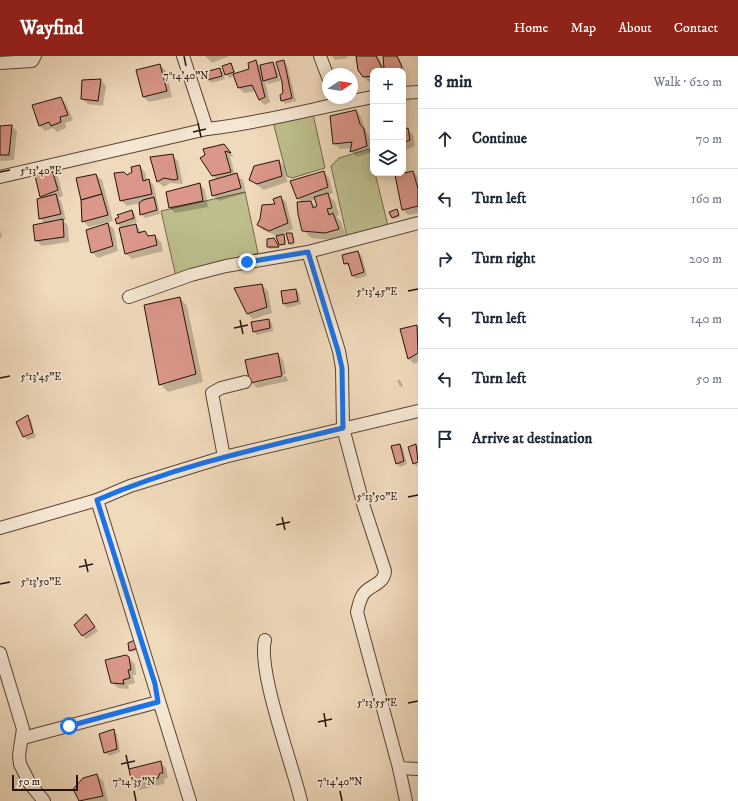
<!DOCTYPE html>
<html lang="en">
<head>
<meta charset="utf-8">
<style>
	:root { --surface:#fff; --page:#f2f2f3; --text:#1f2937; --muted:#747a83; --line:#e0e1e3; --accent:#8f2418 }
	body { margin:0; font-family:"IM FELL DW Pica",serif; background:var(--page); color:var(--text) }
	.controls { position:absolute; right:12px; top:12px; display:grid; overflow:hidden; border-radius:8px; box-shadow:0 2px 10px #0003 }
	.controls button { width:36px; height:36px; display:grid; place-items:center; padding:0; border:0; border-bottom:1px solid var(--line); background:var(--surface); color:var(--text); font:20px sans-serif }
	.compass { position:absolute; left:322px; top:12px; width:36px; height:36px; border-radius:50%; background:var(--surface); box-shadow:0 2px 10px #0003; rotate:78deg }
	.scale { position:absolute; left:12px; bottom:10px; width:66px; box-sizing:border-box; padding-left:4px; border:2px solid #25120a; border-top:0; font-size:11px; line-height:14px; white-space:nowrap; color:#25120a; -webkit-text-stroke:3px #f5e7d3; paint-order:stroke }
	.stop { position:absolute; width:12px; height:12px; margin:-9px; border:3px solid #1a73e8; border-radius:50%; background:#fff }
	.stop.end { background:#1a73e8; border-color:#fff; box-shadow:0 1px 4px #0008 }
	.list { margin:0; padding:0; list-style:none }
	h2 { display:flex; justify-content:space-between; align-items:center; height:52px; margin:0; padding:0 16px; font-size:17px }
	h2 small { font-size:13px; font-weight:400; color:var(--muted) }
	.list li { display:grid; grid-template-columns:26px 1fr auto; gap:12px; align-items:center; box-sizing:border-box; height:60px; padding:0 16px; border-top:1px solid var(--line) }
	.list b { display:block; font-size:15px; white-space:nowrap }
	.list em { font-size:13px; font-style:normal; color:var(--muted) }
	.icon { flex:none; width:22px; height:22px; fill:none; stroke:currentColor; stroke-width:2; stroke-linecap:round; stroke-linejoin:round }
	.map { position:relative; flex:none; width:418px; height:745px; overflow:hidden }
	header { display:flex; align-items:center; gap:24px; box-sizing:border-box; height:56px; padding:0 20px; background:var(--accent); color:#fff }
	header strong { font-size:19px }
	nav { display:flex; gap:22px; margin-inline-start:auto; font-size:14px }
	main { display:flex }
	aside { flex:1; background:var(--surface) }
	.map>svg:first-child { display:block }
	.green { fill:#bebe8d; stroke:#72684c }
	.shadow { fill:#0003; fill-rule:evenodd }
	.building { fill:#db9789; stroke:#25120a }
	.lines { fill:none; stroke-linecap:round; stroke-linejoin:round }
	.minor-casing { stroke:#584436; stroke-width:14 }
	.minor { stroke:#f5e7d3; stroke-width:12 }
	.route { stroke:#1a73e8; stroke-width:5 }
	.ticks { fill:none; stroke:#25120a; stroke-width:1.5 }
	.ticks-label { font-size:10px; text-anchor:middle; fill:#25120a; stroke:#f5e7d3; stroke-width:3.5; stroke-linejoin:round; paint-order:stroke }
</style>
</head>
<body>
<header>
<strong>Wayfind</strong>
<nav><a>Home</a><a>Map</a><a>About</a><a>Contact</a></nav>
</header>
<main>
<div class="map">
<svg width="418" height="745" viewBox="0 0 418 745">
	<rect width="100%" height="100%" fill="#f0dabc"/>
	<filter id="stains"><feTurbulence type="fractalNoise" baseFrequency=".005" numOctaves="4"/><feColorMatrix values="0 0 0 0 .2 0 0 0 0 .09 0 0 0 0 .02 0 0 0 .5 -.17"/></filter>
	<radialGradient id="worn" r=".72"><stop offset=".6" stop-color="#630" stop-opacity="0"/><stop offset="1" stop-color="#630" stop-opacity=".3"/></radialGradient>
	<g class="green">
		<polygon points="313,58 325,112 292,122 287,120 273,66"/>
		<polygon points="369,93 373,107 373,117 375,117 388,170 347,181 331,110 339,102"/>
		<polygon points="245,136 258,197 176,221 161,155"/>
	</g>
	<g class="shadow">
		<polygon points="205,0 229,0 212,7"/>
		<polygon points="332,0 347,0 348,2 335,4"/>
		<polygon points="357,0 378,0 384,12 384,0 398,0 405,15 403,18 403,15 387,15 385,13 386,15 373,15 373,26 370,27 364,21 356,6"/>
		<polygon points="256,6 260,10 273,7 276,11 280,25 268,28 265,25 270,46 265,49 259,44 256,35 244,37 239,32 235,20 229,22 226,19 231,8 236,18 250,14"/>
		<polygon points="283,6 287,9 296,45 285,48 282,45 284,38"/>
		<polygon points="160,9 166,15 172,41 149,46 143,41"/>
		<polygon points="219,13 223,16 225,23 212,27 208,24"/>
		<polygon points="101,24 106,30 103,50 88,48 82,43"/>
		<polygon points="61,42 66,48 73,64 65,67 66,72 57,76 53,72 45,75 40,70"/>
		<polygon points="356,55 361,61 366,75 369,80 372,96 357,101 351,95 352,92 340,93 334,87"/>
		<polygon points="373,58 373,67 371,60"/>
		<polygon points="11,70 17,75 14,104 0,105 0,71"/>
		<polygon points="407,73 413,79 415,90 403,95 403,75"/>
		<polygon points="224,89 234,101 230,100 235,119 243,124 246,137 219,145 213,140 210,126 217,124 213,120 206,99"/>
		<polygon points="172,99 178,105 183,128 170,127 164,131 158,126 152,102"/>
		<polygon points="279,105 284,110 287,126 264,134 250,124"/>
		<polygon points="403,107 405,116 403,116"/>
		<polygon points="139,110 145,116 147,125 149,124 154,130 160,158 145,162 141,158 140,147 127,150 121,144 127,120"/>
		<polygon points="52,116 58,121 63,140 58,142 61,145 66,164 63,164 68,170 69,186 42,190 36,184 45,168 40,162 43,143 41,140"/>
		<path d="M323,116L329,122L333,137L328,139L335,146L339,159L336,160L341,166L346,180L333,184L311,182L303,174L302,146L298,142ZM316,143L319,151L317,152L311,145Z"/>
		<polygon points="413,116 418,121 418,157 408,159 402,153"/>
		<polygon points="383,117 399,117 386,120"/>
		<polygon points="96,119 102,124 113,165 89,171 83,165"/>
		<polygon points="200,128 205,134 208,151 175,157 169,151"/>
		<polygon points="280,141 286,146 293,173 279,179 285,181 286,189 281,190 277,180 263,174 258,169"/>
		<polygon points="132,155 135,159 137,166 123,171 123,172 136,169 142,177 145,176 150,181 155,180 161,186 163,195 132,203 126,198 122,172 118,168"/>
		<polygon points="398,156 400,161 394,163 392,161"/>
		<polygon points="108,168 114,173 118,195 98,202 92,196"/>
		<polygon points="0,173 2,181 0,182"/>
		<polygon points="291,178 295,188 291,189 290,187"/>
		<polygon points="275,184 279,192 269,193 268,191"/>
		<polygon points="358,196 362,200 367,220 356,223 353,220 350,211 345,208"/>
		<polygon points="262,229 268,235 272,257 253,263 248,258"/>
		<polygon points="295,234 299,237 301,248 287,252 284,248 282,236"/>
		<polygon points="180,242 187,250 203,326 168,336 160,328"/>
		<polygon points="268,264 272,267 273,275 257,279 254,275"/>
		<polygon points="416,270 418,272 418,306 414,308 409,303 401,274"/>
		<polygon points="277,298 283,304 286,318 254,325 254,327 286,320 288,325 257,332 251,326"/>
		<polygon points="397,324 400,324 403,330 400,331"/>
		<polygon points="27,360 31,364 34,375 24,381 17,366"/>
		<polygon points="35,377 36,381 27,384 25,381"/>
		<polygon points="400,389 403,392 407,408 400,411 397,407"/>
		<polygon points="416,389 418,391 417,411 414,407"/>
		<polygon points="86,559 98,575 86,583 75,569"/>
		<polygon points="135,585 138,594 132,596 130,594"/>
		<polygon points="129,602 135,608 136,619 133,619 135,627 128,629 129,633 118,632 112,626"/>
		<polygon points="114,675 117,678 120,696 109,700 105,696"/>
		<polygon points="160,706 166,712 168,722 165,722 164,728 139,734 133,728"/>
		<polygon points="97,719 103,725 108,745 80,745 75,733"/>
	</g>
	<g class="building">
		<polygon points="356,0 376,0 382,12 381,15 373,15 373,20 363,21 358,14"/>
		<polygon points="383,0 397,0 402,11 399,15 384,13"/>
		<polygon points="256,4 265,41 259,44 252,29 238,32 233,18 249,13 248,7"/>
		<polygon points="284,4 292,42 281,45 280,39 283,37 282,26 276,6"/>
		<polygon points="273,6 277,21 263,25 260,9"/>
		<polygon points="231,7 234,16 225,19 222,10"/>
		<polygon points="160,8 167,35 143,41 136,14"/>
		<polygon points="220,12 222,20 207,24 205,16"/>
		<polygon points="101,23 98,45 81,43 82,24"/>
		<polygon points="61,41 68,59 60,61 61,66 51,70 49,66 39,70 32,49"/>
		<polygon points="356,54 360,68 364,73 367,90 350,96 352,86 333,88 330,60"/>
		<polygon points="12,69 9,99 0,99 0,70"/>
		<polygon points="408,72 410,84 403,87 403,74"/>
		<polygon points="224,88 231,97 225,95 231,116 212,120 200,102 205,99 203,93"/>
		<polygon points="173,98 178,123 174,124 164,122 157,126 150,101"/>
		<polygon points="279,104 282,120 257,128 249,124 254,110"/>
		<polygon points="140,109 143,125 149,123 152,138 120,145 114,117 124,116 127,119 132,116 131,111"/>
		<polygon points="52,114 58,134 40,141 35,120"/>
		<polygon points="324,115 328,131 297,143 290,125"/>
		<polygon points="413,115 418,133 418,150 402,154 395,119"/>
		<polygon points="237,117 241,132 212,140 209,125"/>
		<polygon points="96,118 102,138 81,144 76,122"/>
		<polygon points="200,127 203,145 169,152 166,136"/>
		<polygon points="328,137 332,152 327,153 329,159 333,157 339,173 325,177 302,175 298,158 297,146 311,145 313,152 317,150 314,141"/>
		<polygon points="56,138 61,158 39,163 37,143"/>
		<polygon points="102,138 108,159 82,166 81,144"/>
		<polygon points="281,140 288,167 269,175 257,169 260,163 262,149 275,148 273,143"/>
		<polygon points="154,141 157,154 140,159 139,147 143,144"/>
		<polygon points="397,153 399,159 392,162 389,156"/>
		<polygon points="132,154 134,162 117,168 115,163 119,161 117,159"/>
		<polygon points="63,163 64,181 35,185 33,169"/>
		<polygon points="108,167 113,190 91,197 86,174"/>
		<polygon points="136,168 138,177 145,175 148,180 155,179 157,189 125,198 119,172"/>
		<polygon points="286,177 292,177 294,186 289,188"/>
		<polygon points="284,178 285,188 279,189 276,180"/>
		<polygon points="274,182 279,191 267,191 267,183"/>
		<polygon points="358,195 364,216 352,220 348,207 344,208 342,199"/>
		<polygon points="262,228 267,251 247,258 234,232"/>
		<polygon points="296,233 298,245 283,248 281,235"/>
		<polygon points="180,241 196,318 159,329 144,249"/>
		<polygon points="269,263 270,272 253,276 251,266"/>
		<polygon points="417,269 418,297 408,303 400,273"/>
		<polygon points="278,297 282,320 250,327 245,304"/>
		<polygon points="28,359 33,377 23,381 16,366"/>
		<polygon points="400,388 404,405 396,408 391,390"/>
		<polygon points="416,388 418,406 413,408 408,391"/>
		<polygon points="86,558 95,571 82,580 74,569"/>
		<polygon points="135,584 138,592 129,595 128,587"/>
		<polygon points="126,599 129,601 131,614 128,614 130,622 123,624 124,628 111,627 105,604"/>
		<polygon points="114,673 117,693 104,697 99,678"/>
		<polygon points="161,705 163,717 160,717 158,722 132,729 129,713"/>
		<polygon points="97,718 103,740 79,745 73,733 83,722"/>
	</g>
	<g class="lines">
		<defs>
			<g id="minor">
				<path d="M183,0L207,73C263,67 318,51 373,41"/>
				<polyline points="320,0 328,21"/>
				<polyline points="0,7 32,5 35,0"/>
				<polyline points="403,37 418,36"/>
				<polyline points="0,121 207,73"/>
				<polyline points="308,196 418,167"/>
				<path d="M129,241L191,219L226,210L308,196L339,295L342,312L343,372L364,451L385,515C384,527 374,528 366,535C360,540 359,549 357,556L399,712L418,713"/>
				<polyline points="224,401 212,337 221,332 245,326"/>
				<polyline points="97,444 190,745"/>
				<polyline points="0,472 97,444 130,430 224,401 418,355"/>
				<path d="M265,584C257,614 293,710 301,745"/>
				<polyline points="0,597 23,673 19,699 20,708 30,728 44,745"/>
				<polyline points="23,682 158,646"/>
				<polyline points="399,712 406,745"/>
			</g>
		</defs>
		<use href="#minor" class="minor-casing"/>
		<use href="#minor" class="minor"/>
	</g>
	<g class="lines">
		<path class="route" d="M69,670L158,646L155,628L97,444C176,410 260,392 343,372L342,312L338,295L308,196L247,206"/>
	</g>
	<path class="ticks" d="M184,0L186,10M198,67L201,81M193,76L206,73M0,116L10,114M408,235L418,233M240,264L243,278M234,272L248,269M0,322L10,320M408,441L418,439M282,461L285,474M276,469L290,466M85,503L88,516M79,511L93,508M0,528L10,526M408,647L418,645M324,657L326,671M318,666L332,663M126,699L129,713M121,708L135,705M134,735L136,745M340,735L342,745"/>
	<g class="ticks-label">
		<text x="186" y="23">7°14'40"N</text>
		<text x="41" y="118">5°13'40"E</text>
		<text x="377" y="239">5°13'45"E</text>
		<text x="41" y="324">5°13'45"E</text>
		<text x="377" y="444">5°13'50"E</text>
		<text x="41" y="529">5°13'50"E</text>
		<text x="377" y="650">5°13'55"E</text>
		<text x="134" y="729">7°14'35"N</text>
		<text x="340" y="729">7°14'40"N</text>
	</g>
	<rect width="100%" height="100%" filter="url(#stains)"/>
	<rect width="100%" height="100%" fill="url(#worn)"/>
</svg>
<div class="controls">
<button>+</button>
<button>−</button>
<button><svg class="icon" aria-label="layers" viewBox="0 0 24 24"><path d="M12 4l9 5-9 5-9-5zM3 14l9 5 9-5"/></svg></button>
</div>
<svg class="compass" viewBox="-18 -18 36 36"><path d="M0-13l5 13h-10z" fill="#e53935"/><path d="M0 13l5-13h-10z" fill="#747a83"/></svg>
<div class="scale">50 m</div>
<div class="stop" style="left:69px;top:670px"></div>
<div class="stop end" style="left:247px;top:206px"></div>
</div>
<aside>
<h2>8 min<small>Walk · 620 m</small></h2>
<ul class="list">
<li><svg class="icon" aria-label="ahead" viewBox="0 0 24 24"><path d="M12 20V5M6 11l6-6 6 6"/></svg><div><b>Continue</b></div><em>70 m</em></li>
<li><svg class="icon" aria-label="left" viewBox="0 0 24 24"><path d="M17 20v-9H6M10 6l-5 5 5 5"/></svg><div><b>Turn left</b></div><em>160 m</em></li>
<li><svg class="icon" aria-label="right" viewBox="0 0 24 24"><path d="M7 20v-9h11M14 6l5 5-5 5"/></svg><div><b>Turn right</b></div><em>200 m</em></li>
<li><svg class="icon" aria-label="left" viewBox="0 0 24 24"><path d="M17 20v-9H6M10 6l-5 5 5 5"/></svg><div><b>Turn left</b></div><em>140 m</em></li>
<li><svg class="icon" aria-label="left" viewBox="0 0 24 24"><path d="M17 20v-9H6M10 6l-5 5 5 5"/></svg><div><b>Turn left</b></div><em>50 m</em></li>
<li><svg class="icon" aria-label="arrive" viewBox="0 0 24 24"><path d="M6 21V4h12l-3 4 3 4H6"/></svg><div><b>Arrive at destination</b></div></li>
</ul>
</aside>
</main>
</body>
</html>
